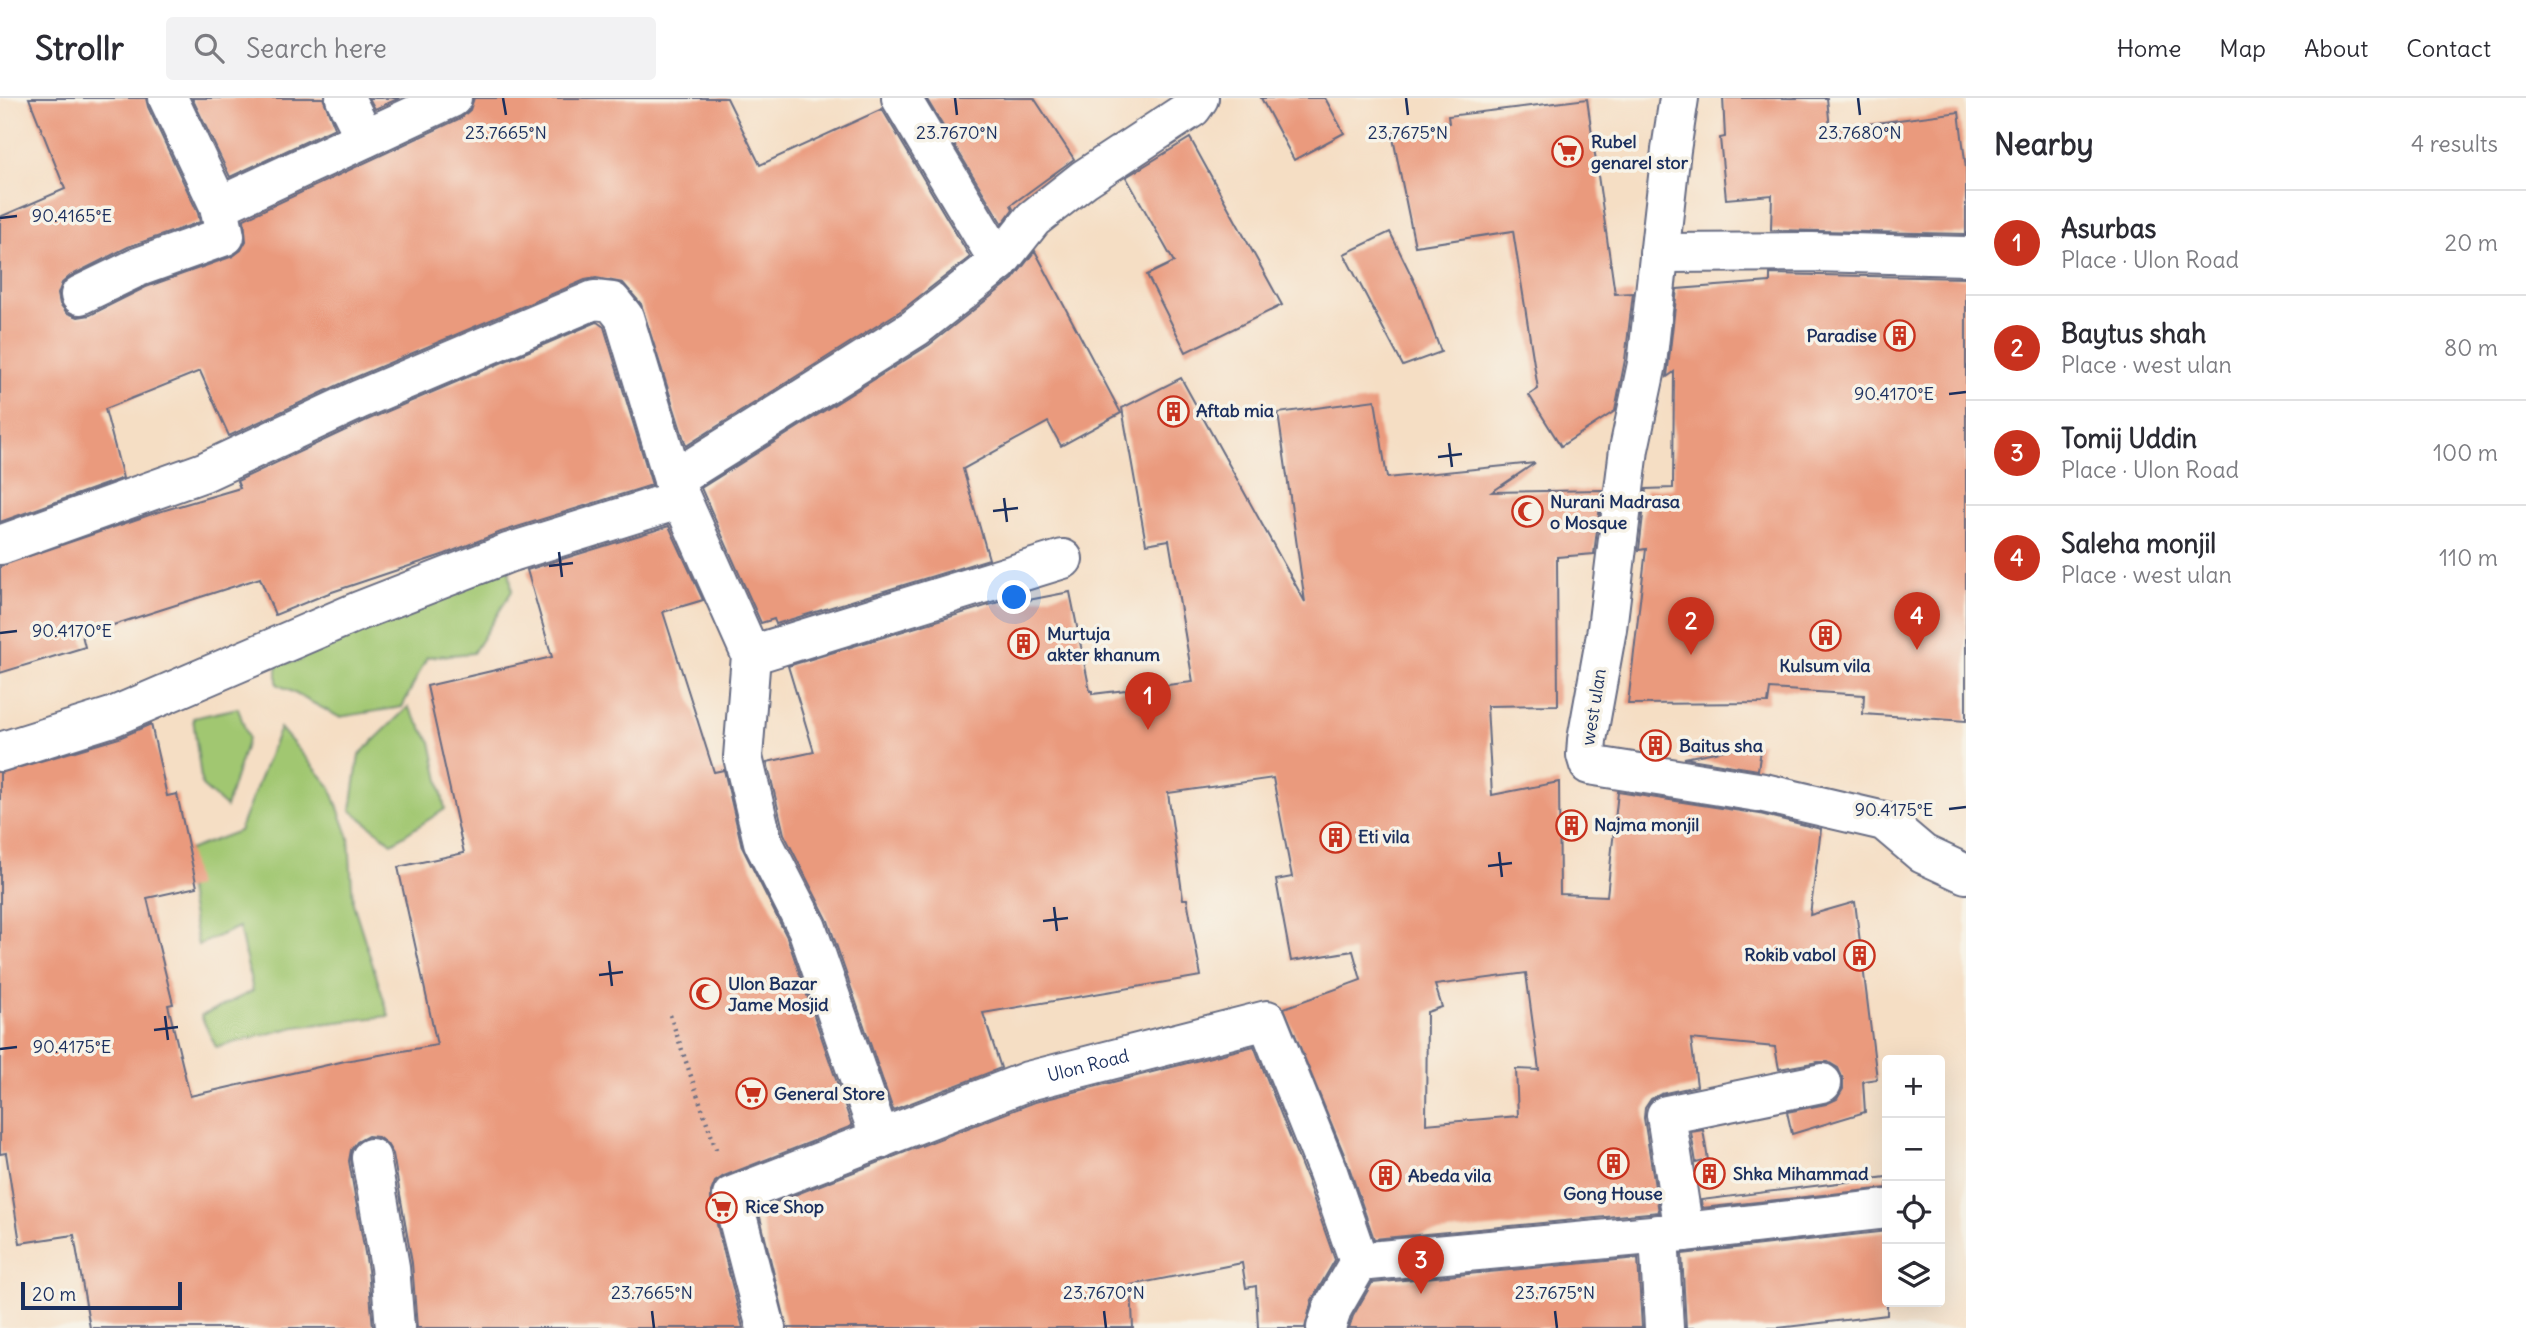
<!DOCTYPE html>
<html lang="en">
<head>
<meta charset="utf-8">
<style>
	:root { --surface:#fff; --page:#f2f2f3; --text:#2b2b33; --muted:#7c7c81; --line:#e1e1e2; --accent:#c8321e }
	body { margin:0; font-family:Delius,sans-serif; background:var(--page); color:var(--text) }
	.controls { position:absolute; right:21px; bottom:21px; display:grid; overflow:hidden; border-radius:7px; box-shadow:0 7px 28px #0002 }
	.controls button { width:63px; height:63px; display:grid; place-items:center; padding:0; border:0; border-bottom:2px solid var(--line); background:var(--surface); color:var(--text); font:35px sans-serif }
	.scale { position:absolute; left:21px; bottom:18px; width:161px; box-sizing:border-box; padding-left:7px; border:4px solid #1b2f5e; border-top:0; font-size:19px; line-height:24px; white-space:nowrap; color:#1b2f5e; -webkit-text-stroke:5px #f7f3e8; paint-order:stroke }
	.you { position:absolute; left:1015px; top:500px; width:24px; height:24px; margin:-18px; border:5px solid #fff; border-radius:50%; background:#1a73e8; box-shadow:0 0 0 10px #1a73e833 }
	.badge { display:grid; place-items:center; width:46px; height:46px; border-radius:50%; background:var(--accent); color:#fff; font-size:23px; font-weight:700 }
	.pin { position:absolute; translate:-50% -58px; filter:drop-shadow(0 2px 4px #0008) }
	.pin::after { content:''; position:absolute; top:37px; width:24px; height:21px; background:inherit; clip-path:polygon(0 0,100% 0,50% 100%) }
	.list { margin:0; padding:0; list-style:none }
	h2 { display:flex; justify-content:space-between; align-items:center; height:91px; margin:0; padding:0 28px; font-size:30px }
	h2 small { font-size:23px; font-weight:400; color:var(--muted) }
	.list li { display:grid; grid-template-columns:46px 1fr auto; gap:21px; align-items:center; box-sizing:border-box; height:105px; padding:0 28px; border-top:2px solid var(--line) }
	.list b { display:block; font-size:26px; white-space:nowrap }
	.list p { margin:0; font-size:23px; white-space:nowrap; color:var(--muted) }
	.list em { font-size:23px; font-style:normal; color:var(--muted) }
	.icon { flex:none; width:38px; height:38px; fill:none; stroke:currentColor; stroke-width:2; stroke-linecap:round; stroke-linejoin:round }
	.map { position:relative; flex:none; width:1966px; height:1230px; overflow:hidden }
	header { display:flex; align-items:center; gap:42px; box-sizing:border-box; height:98px; padding:0 35px; background:var(--surface); border-bottom:2px solid var(--line) }
	header strong { font-size:33px }
	nav { display:flex; gap:38px; margin-inline-start:auto; font-size:24px }
	.search { width:490px; height:63px; background:var(--page); display:flex; align-items:center; gap:18px; box-sizing:border-box; padding:0 24px; border-radius:7px; color:var(--muted); font-size:26px }
	main { display:flex }
	aside { flex:1; background:var(--surface) }
	.map>svg:first-child { display:block }
	.green { fill:#a1c771; stroke:#5e7b68; stroke-width:2 }
	.building { fill:#ea9a7d; fill-rule:evenodd }
	.lines { fill:none; stroke-linecap:round; stroke-linejoin:round }
	.minor-casing { stroke:#676c82; stroke-width:42 }
	.path { stroke:#676c82; stroke-width:4.5; stroke-dasharray:2 5; stroke-linecap:butt }
	.minor { stroke:#fff; stroke-width:38 }
	.ticks { fill:none; stroke:#1b2f5e; stroke-width:2.5 }
	.labels { text-anchor:middle; stroke-width:7; stroke-linejoin:round; paint-order:stroke }
	.poi-label { font-size:18px; font-weight:bold; fill:#1b2f5e; stroke:#f7f3e8; text-anchor:start }
	.street-label { font-size:18px; fill:#1b2f5e; stroke:#f7f3e8 }
	.ticks-label { font-size:18px; text-anchor:middle; fill:#1b2f5e; stroke:#f7f3e8; stroke-width:7; stroke-linejoin:round; paint-order:stroke }
</style>
</head>
<body>
<header>
<strong>Strollr</strong>
<div class="search"><svg class="icon" aria-label="search" viewBox="0 0 24 24"><circle cx="10" cy="10" r="6"/><path d="M15 15l6 6"/></svg>Search here</div>
<nav><a>Home</a><a>Map</a><a>About</a><a>Contact</a></nav>
</header>
<main>
<div class="map">
<svg width="1966" height="1230" viewBox="0 0 1966 1230">
	<rect width="100%" height="100%" fill="#f7f3e8"/>
	<filter id="ink" filterUnits="userSpaceOnUse"><feTurbulence type="fractalNoise" baseFrequency=".0143" numOctaves="2"/><feDisplacementMap in="SourceGraphic" scale="14" xChannelSelector="R" yChannelSelector="G"/><feConvolveMatrix kernelMatrix="1 2 1 2 8 2 1 2 1" color-interpolation-filters="sRGB"/></filter>
	<filter id="wash" filterUnits="userSpaceOnUse"><feTurbulence type="fractalNoise" baseFrequency=".00686" numOctaves="4" result="noise"/><feDisplacementMap in="SourceGraphic" scale="28" xChannelSelector="R" yChannelSelector="G"/><feGaussianBlur stdDeviation="1.57" result="paint"/><feColorMatrix in="noise" values="0 0 0 0 0 0 0 0 0 0 0 0 0 0 0 0 0 1.4 0 .05"/><feComposite in="paint" operator="in"/></filter>
	<g filter="url(#wash)">
		<rect width="100%" height="100%" fill="#f5dec4"/>
		<g class="green">
			<polygon points="509,469 512,493 473,555 427,559 402,609 339,619 277,586 277,566 299,563 339,529"/>
			<polygon points="408,609 431,644 445,711 392,745 351,712 359,657"/>
			<polygon points="238,610 248,640 226,709 202,688 193,620"/>
			<polygon points="280,630 330,688 349,740 353,805 389,918 295,929 216,949 201,918 253,893 239,829 198,847 181,755 239,733"/>
		</g>
		<g id="blocks">
			<g class="building">
				<polygon points="29,0 146,0 148,9 198,115 200,124 128,149 70,178 62,185 58,196 60,206 67,215 78,219 90,217 146,189 233,158 241,152 246,143 244,121 461,20 470,12 474,0 727,0 760,67 882,11 970,159 902,212 686,348 641,206 623,185 596,180 585,182 349,282 229,338 200,273 105,311 123,380 0,424 0,119 65,91"/>
				<polygon points="192,0 323,0 335,30 230,79"/>
				<polygon points="369,0 400,0 375,11"/>
				<polygon points="926,0 1034,0 1074,61 1011,107 1013,111 1002,126"/>
				<polygon points="1261,0 1325,0 1344,35 1294,62"/>
				<polygon points="1723,0 1827,0 1830,31 1959,14 1966,71 1966,136 1771,132 1772,97 1726,101 1720,40 1725,39"/>
				<polygon points="1587,1 1615,196 1633,195 1625,262 1615,313 1561,348 1529,297 1538,291 1513,133 1415,148 1392,35 1449,25 1448,18"/>
				<polygon points="1190,40 1282,207 1186,254 1147,177 1174,164 1126,79"/>
				<polygon points="1390,134 1417,189 1441,254 1403,268 1344,156"/>
				<polygon points="1035,153 1121,315 1061,348 1048,324 963,371 989,461 776,526 774,521 761,525 701,390 929,247 1013,181"/>
				<polygon points="1770,176 1966,180 1966,623 1863,616 1864,597 1770,591 1768,605 1628,606 1646,451 1639,452 1646,391 1673,390 1674,274 1667,279 1677,191 1770,184"/>
				<polygon points="597,224 604,229 652,387 501,434 445,456 329,495 275,517 260,480 82,537 85,549 0,575 0,468 155,415 240,390 237,383 367,322"/>
				<path d="M1181,280L1305,504L1278,315L1375,302L1387,380L1535,365L1492,394L1602,392L1594,456L1557,459L1558,607L1487,608L1492,697L1559,684L1560,796L1607,798L1618,694L1760,716L1821,731L1810,817L1855,804L1877,981L1863,983L1865,1014L1792,1036L1787,1014L1826,1006L1837,1001L1843,991V981L1838,970L1828,964H1818L1779,971L1775,949L1691,941L1697,988L1661,996L1651,1001L1645,1010L1644,1020L1659,1114L1374,1141L1348,1066L1284,910L1361,882L1353,853L1291,863L1276,782L1292,779L1273,680L1168,695L1183,801H1187L1201,878L983,915L1001,970L893,1012L828,823L784,736L767,664L814,654L788,568L1002,503L1003,507L1070,494L1090,593H1092V596L1193,584L1169,442L1146,446L1122,310ZM1526,875L1539,972L1516,971L1518,1018L1426,1026L1427,914L1442,909L1435,887Z"/>
				<polygon points="669,428 703,502 663,514 714,674 724,672 742,749 787,839 852,1028 724,1078 715,1084 711,1094 711,1103 743,1230 417,1230 412,1165 393,1056 387,1046 378,1039 368,1038 357,1044 351,1052 349,1063 368,1172 373,1230 90,1230 74,1137 20,1145 6,1055 0,1056 0,675 119,640 151,626 167,698 177,696 197,789 147,800 173,906 168,907 190,998 345,963 437,947 398,769 464,755 427,588 552,559 527,472"/>
				<polygon points="1762,645 1758,672 1684,660"/>
				<polygon points="1254,948 1307,1082 1335,1162 1312,1202 1305,1230 1258,1230 1256,1188 1246,1190 1242,1165 1131,1187 1133,1230 787,1230 758,1111 1035,1004"/>
				<polygon points="1703,1032 1708,1062 1696,1065 1691,1034"/>
				<polygon points="1887,1079 1887,1090 1702,1110 1701,1102"/>
				<polygon points="1887,1133 1887,1217 1778,1230 1686,1230 1682,1156"/>
				<polygon points="1638,1160 1642,1230 1349,1230 1353,1218 1372,1185"/>
			</g>
		</g>
	</g>
	<g filter="url(#ink)">
		<use href="#blocks" fill-opacity="0" stroke="#676c82" stroke-width="2"/>
		<g class="lines">
			<defs>
				<g id="minor">
					<polyline points="168,0 219,108"/>
					<polyline points="345,0 365,40"/>
					<polyline points="901,0 999,164"/>
					<polyline points="1679,0 1671,52 1647,266 1629,351 1607,531 1587,642 1586,657 1589,667 1764,695 1884,723 1923,756 1966,776"/>
					<polyline points="1659,155 1812,154 1966,158"/>
					<polyline points="80,197 138,169 225,138 219,108 452,0"/>
					<polyline points="0,447 204,374 358,302 594,202 612,204 624,219 673,382"/>
					<polyline points="751,557 1063,461"/>
					<polyline points="0,654 112,619 359,513 508,455 681,401"/>
					<polyline points="880,1041 807,830 763,744 743,659 751,557 673,382 915,230 999,164 1033,121 1084,81 1192,10 1199,0"/>
					<polyline points="371,1060 390,1169 395,1230"/>
					<polyline points="1684,1134 1666,1017 1822,985"/>
					<polyline points="1659,1136 1664,1230"/>
					<polyline points="1359,1164 1684,1134 1887,1111"/>
					<path id="s1" d="M766,1230L732,1098L1028,983L1267,922L1328,1074L1359,1164L1333,1209L1326,1230"/>
				</g>
			</defs>
			<use href="#minor" class="minor-casing"/>
			<polyline class="path" points="670,917 717,1054"/>
			<use href="#minor" class="minor"/>
		</g>
	</g>
	<path class="ticks" d="M503,0L506,17M955,0L957,17M1406,0L1408,17M1858,0L1860,17M0,120L17,118M1949,296L1966,294M1449,345L1452,369M1438,359L1462,356M1004,400L1007,424M993,413L1018,410M559,454L562,479M549,468L573,465M0,535L17,533M1949,711L1966,709M1499,754L1502,779M1488,768L1512,765M1054,809L1057,833M1043,823L1068,820M609,863L612,888M599,877L623,874M165,918L168,942M154,932L178,929M0,951L17,949M652,1213L654,1230M1104,1213L1106,1230M1555,1213L1557,1230"/>
	<defs>
		<symbol id="supermarket-ring" viewBox="-11 -11 22 22"><circle r="9.5" fill="#f7f3e8" stroke="#c8321e" stroke-width="1.5"/><path d="M-6-5.5h2.5l.6 2H6L4.5 2H-2.5L-4.4-4H-6ZM-1.5 3.2a1.3 1.3 0 1 0 .1 0ZM3 3.2a1.3 1.3 0 1 0 .1 0Z" fill="#c8321e"/></symbol>
		<symbol id="building-ring" viewBox="-11 -11 22 22"><circle r="9.5" fill="#f7f3e8" stroke="#c8321e" stroke-width="1.5"/><path d="M-4-6H4V6H1V3H-1V6H-4ZM-2.5-4.3h1.7v1.8h-1.7ZM.8-4.3h1.7v1.8H.8ZM-2.5-1h1.7V.8h-1.7ZM.8-1h1.7V.8H.8Z" fill="#c8321e"/></symbol>
		<symbol id="mosque-ring" viewBox="-11 -11 22 22"><circle r="9.5" fill="#f7f3e8" stroke="#c8321e" stroke-width="1.5"/><path d="M3.5-4.9A6 6 0 1 0 3.5 4.9A5 5 0 1 1 3.5-4.9Z" fill="#c8321e"/></symbol>
	</defs>
	<g fill-rule="evenodd">
		<use href="#supermarket-ring" x="1550" y="36" width="35" height="35"/>
		<use href="#building-ring" x="1882" y="220" width="35" height="35"/>
		<use href="#building-ring" x="1156" y="296" width="35" height="35"/>
		<use href="#mosque-ring" x="1510" y="396" width="35" height="35"/>
		<use href="#building-ring" x="1808" y="520" width="35" height="35"/>
		<use href="#building-ring" x="1006" y="528" width="35" height="35"/>
		<use href="#building-ring" x="1638" y="630" width="35" height="35"/>
		<use href="#building-ring" x="1554" y="710" width="35" height="35"/>
		<use href="#building-ring" x="1318" y="722" width="35" height="35"/>
		<use href="#building-ring" x="1842" y="840" width="35" height="35"/>
		<use href="#mosque-ring" x="688" y="878" width="35" height="35"/>
		<use href="#supermarket-ring" x="734" y="978" width="35" height="35"/>
		<use href="#building-ring" x="1596" y="1048" width="35" height="35"/>
		<use href="#building-ring" x="1692" y="1058" width="35" height="35"/>
		<use href="#building-ring" x="1368" y="1060" width="35" height="35"/>
		<use href="#supermarket-ring" x="704" y="1092" width="35" height="35"/>
	</g>
	<g class="labels">
		<g class="poi-label">
			<text x="1591" y="50">Rubel<tspan x="1591" dy="21">genarel stor</tspan></text>
			<text x="1877" y="244" text-anchor="end">Paradise</text>
			<text x="1196" y="319">Aftab mia</text>
			<text x="1550" y="410">Nurani Madrasa<tspan x="1550" dy="21">o Mosque</tspan></text>
			<text x="1047" y="542">Murtuja<tspan x="1047" dy="21">akter khanum</tspan></text>
			<text x="1825" y="574" text-anchor="middle">Kulsum vila</text>
			<text x="1679" y="654">Baitus sha</text>
			<text x="1594" y="733">Najma monjil</text>
			<text x="1358" y="745">Eti vila</text>
			<text x="1836" y="863" text-anchor="end">Rokib vabol</text>
			<text x="728" y="892">Ulon Bazar<tspan x="728" dy="21">Jame Mosjid</tspan></text>
			<text x="774" y="1002">General Store</text>
			<text x="1733" y="1082">Shka Mihammad</text>
			<text x="1408" y="1084">Abeda vila</text>
			<text x="1613" y="1102" text-anchor="middle">Gong House</text>
			<text x="745" y="1115">Rice Shop</text>
		</g>
		<g class="street-label">
			<text transform="translate(1594 609) rotate(-81)" y="6">west ulan</text>
			<text dy="6" stroke="none"><textPath href="#s1" startOffset="516">Ulon Road</textPath></text>
		</g>
	</g>
	<g class="ticks-label">
		<text x="506" y="41">23.7665°N</text>
		<text x="957" y="41">23.7670°N</text>
		<text x="1408" y="41">23.7675°N</text>
		<text x="1860" y="41">23.7680°N</text>
		<text x="72" y="124">90.4165°E</text>
		<text x="1894" y="302">90.4170°E</text>
		<text x="72" y="539">90.4170°E</text>
		<text x="1894" y="718">90.4175°E</text>
		<text x="72" y="955">90.4175°E</text>
		<text x="652" y="1201">23.7665°N</text>
		<text x="1104" y="1201">23.7670°N</text>
		<text x="1555" y="1201">23.7675°N</text>
	</g>
</svg>
<div class="controls">
<button>+</button>
<button>−</button>
<button><svg class="icon" aria-label="locate" viewBox="0 0 24 24"><circle cx="12" cy="12" r="6"/><path d="M12 2v4M12 18v4M2 12h4M18 12h4"/></svg></button>
<button><svg class="icon" aria-label="layers" viewBox="0 0 24 24"><path d="M12 4l9 5-9 5-9-5zM3 14l9 5 9-5"/></svg></button>
</div>
<div class="scale">20 m</div>
<div class="you"></div>
<div class="pin badge" style="left:1148px;top:632px">1</div>
<div class="pin badge" style="left:1691px;top:557px">2</div>
<div class="pin badge" style="left:1421px;top:1196px">3</div>
<div class="pin badge" style="left:1917px;top:552px">4</div>
</div>
<aside>
<h2>Nearby<small>4 results</small></h2>
<ul class="list">
<li><span class="badge">1</span><div><b>Asurbas</b><p>Place · Ulon Road</p></div><em>20 m</em></li>
<li><span class="badge">2</span><div><b>Baytus shah</b><p>Place · west ulan</p></div><em>80 m</em></li>
<li><span class="badge">3</span><div><b>Tomij Uddin</b><p>Place · Ulon Road</p></div><em>100 m</em></li>
<li><span class="badge">4</span><div><b>Saleha monjil</b><p>Place · west ulan</p></div><em>110 m</em></li>
</ul>
</aside>
</main>
</body>
</html>
